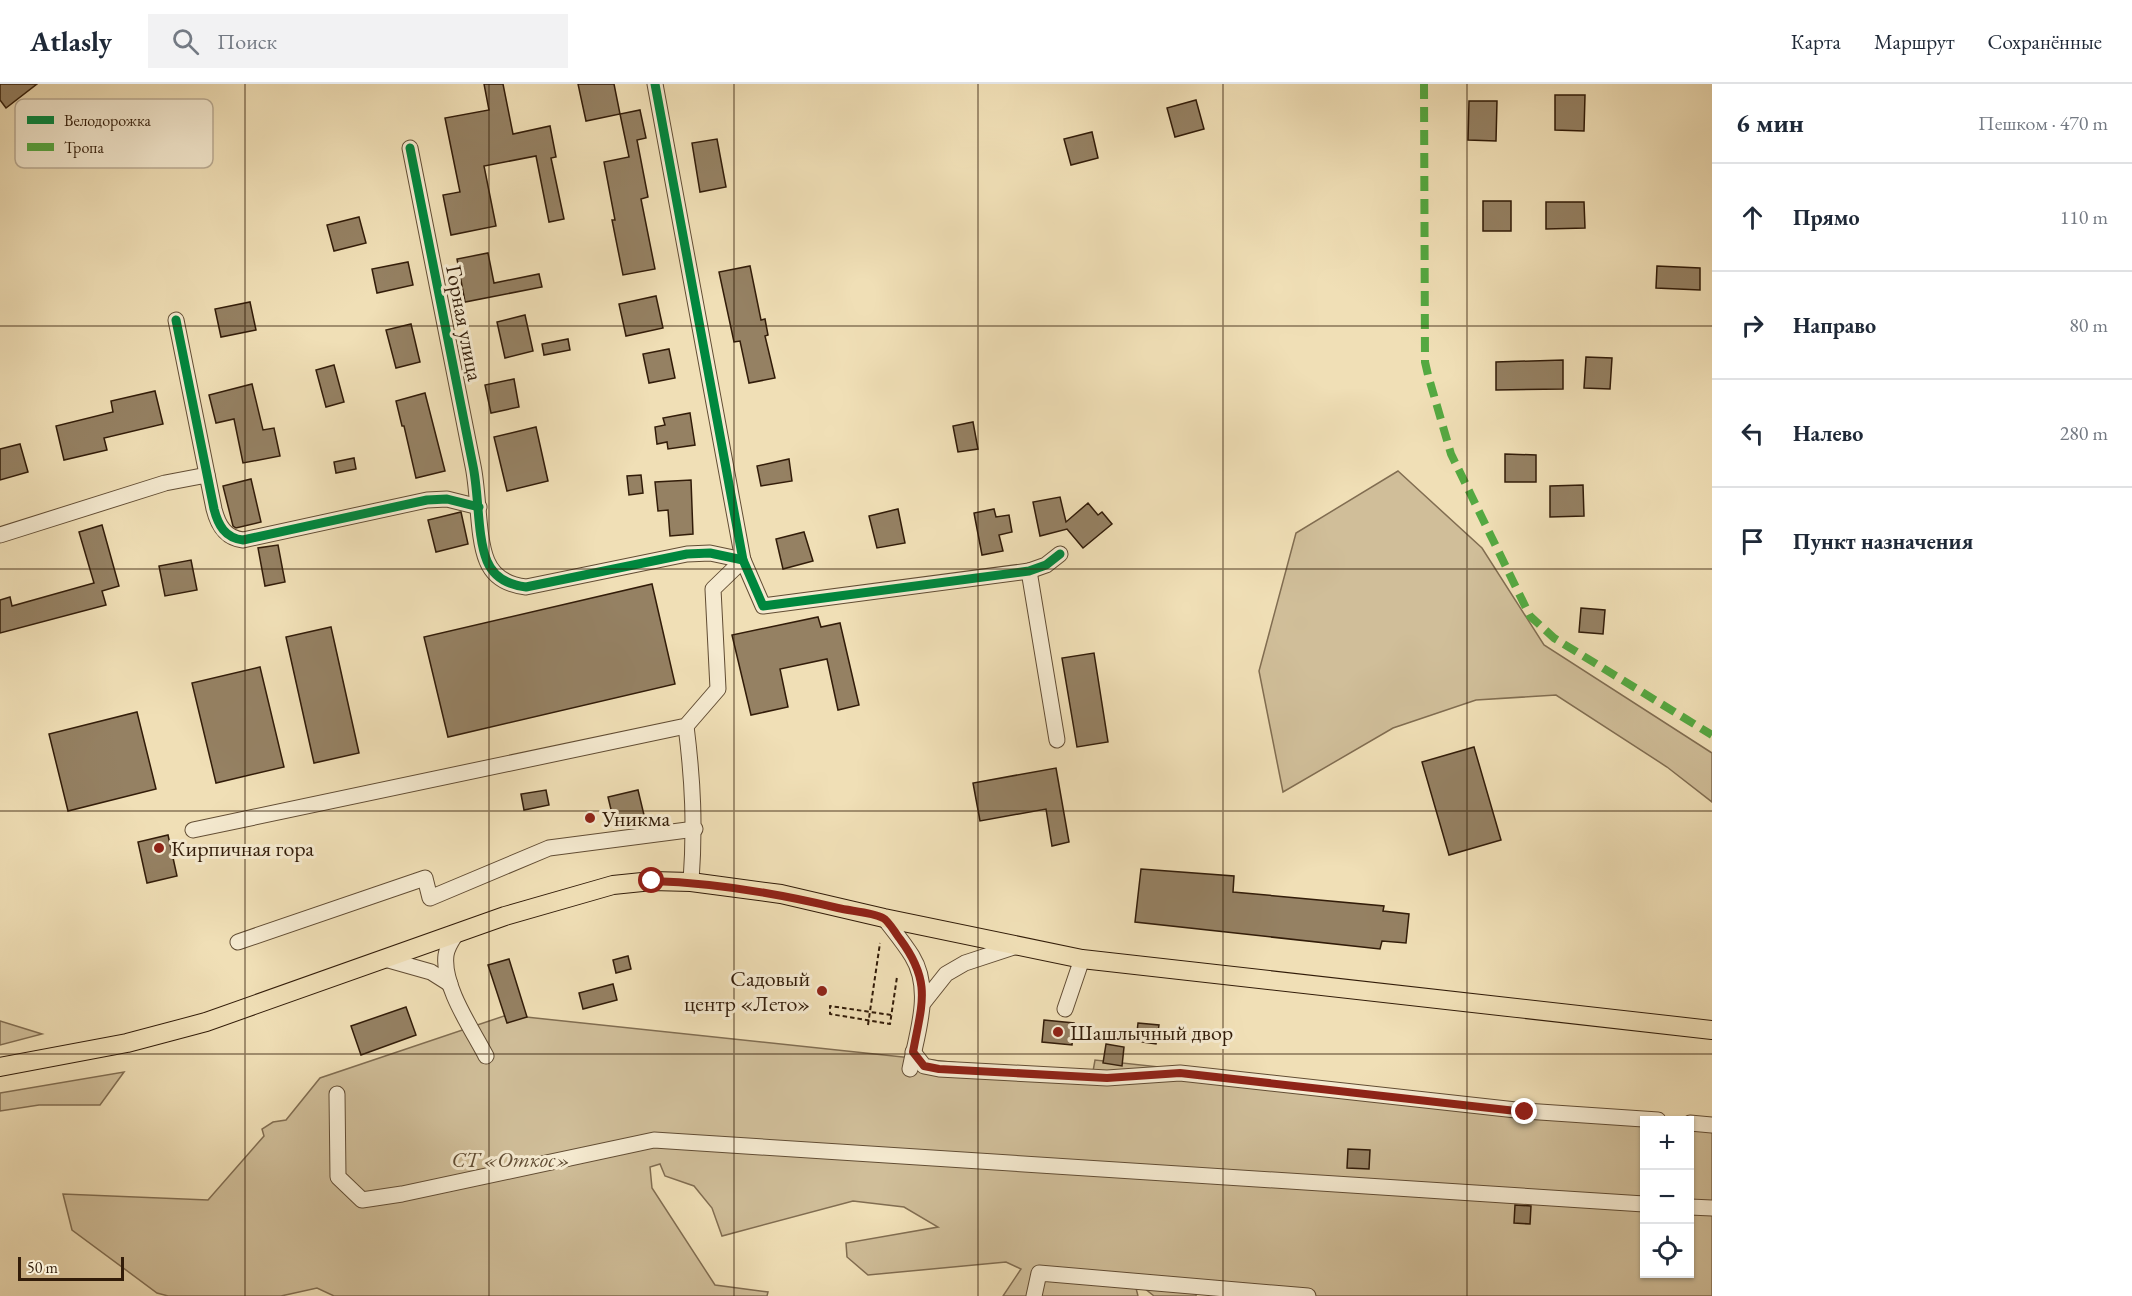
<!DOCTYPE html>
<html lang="ru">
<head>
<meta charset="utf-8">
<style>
	:root { --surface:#fff; --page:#f2f2f3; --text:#1f2937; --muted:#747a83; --line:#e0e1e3 }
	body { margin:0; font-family:"EB Garamond",serif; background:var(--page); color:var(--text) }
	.controls { position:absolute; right:18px; bottom:18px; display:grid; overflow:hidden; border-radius:0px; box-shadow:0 2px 4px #0004 }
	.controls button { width:54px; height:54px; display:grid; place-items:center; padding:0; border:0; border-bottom:2px solid var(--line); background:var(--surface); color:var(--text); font:30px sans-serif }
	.scale { position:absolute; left:18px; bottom:15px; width:106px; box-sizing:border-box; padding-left:6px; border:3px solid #321c09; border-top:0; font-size:16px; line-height:21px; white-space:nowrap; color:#321c09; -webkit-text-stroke:4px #f5ead0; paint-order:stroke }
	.stop { position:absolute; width:18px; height:18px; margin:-14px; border:4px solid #8f2418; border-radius:50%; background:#fff }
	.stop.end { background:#8f2418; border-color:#fff; box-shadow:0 2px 6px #0008 }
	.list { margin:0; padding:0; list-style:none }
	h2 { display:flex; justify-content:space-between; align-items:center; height:78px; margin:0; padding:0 24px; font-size:26px }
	h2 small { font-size:20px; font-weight:400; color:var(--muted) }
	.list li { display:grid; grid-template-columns:39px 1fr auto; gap:18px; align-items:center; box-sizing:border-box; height:108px; padding:0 24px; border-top:2px solid var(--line) }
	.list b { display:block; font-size:22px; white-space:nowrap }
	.list em { font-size:20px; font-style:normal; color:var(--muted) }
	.icon { flex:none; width:33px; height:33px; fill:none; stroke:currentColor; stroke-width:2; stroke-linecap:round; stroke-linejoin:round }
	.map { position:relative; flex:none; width:1712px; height:1212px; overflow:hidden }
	header { display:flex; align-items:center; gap:36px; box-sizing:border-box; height:84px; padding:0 30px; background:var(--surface); border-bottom:2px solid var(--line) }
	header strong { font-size:28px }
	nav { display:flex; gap:33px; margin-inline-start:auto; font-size:21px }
	.search { width:420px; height:54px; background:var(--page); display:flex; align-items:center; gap:15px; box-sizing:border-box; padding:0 21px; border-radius:0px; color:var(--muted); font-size:22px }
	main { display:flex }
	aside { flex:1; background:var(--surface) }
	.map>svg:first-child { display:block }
	.green { fill:#d0be99; stroke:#816d51; stroke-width:1.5 }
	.building { fill:#958163; stroke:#321c09; stroke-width:1.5 }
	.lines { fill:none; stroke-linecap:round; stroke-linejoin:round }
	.minor-casing { stroke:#624d34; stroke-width:17 }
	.major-casing { stroke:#321c09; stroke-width:20 }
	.path { stroke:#321c09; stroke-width:2; stroke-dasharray:4.5 3; stroke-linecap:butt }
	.minor { stroke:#f5ead0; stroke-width:15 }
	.major { stroke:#f0dfb6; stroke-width:18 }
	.quiet { stroke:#54a941; stroke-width:8; stroke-dasharray:15 8; stroke-linecap:butt }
	.cycleway-casing { stroke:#f5ead0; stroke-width:13 }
	.cycleway { stroke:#00873e; stroke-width:9 }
	.route { stroke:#8f2418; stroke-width:8 }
	.grid { fill:none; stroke:#321c09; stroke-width:1.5; stroke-opacity:0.55 }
	.poi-dot { fill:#8f2418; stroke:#f5ead0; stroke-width:2 }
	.labels { text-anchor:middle; stroke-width:6; stroke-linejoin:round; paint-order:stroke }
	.street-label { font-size:22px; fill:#321c09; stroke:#f5ead0 }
	.poi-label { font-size:22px; fill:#321c09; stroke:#f5ead0; text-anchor:start }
	.park-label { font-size:22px; font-style:italic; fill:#614d34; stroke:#f5ead0 }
	.key { fill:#f5ead0; stroke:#baac94; stroke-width:1.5 }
	.key-label { font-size:16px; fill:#321c09 }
</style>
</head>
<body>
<header>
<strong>Atlasly</strong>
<div class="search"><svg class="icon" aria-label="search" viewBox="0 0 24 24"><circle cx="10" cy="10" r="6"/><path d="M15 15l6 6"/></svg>Поиск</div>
<nav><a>Карта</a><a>Маршрут</a><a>Сохранённые</a></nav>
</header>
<main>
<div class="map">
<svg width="1712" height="1212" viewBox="0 0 1712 1212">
	<rect width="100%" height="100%" fill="#f0dfb6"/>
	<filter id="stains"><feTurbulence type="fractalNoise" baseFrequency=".00333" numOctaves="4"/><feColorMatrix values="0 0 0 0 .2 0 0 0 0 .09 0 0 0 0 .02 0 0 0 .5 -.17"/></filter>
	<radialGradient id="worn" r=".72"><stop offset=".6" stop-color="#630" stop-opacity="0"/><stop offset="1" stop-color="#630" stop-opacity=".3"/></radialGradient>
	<g class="green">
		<polygon points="1398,387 1482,464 1544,561 1712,669 1712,718 1667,683 1556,611 1476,616 1393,644 1283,708 1259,587 1296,449"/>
		<polygon points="507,931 1092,993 1095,976 1645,1036 1644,1190 1690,1190 1690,1036 1651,1036 1712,1034 1712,1212 1249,1212 1198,1201 1196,1212 1154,1212 1134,1196 1138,1212 1003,1212 1021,1185 1006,1178 868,1191 847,1173 846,1159 938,1143 904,1123 853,1117 722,1152 712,1124 694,1102 665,1092 660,1080 650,1083 652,1104 715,1201 768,1208 767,1212 334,1212 317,1204 281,1212 168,1212 157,1209 72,1146 63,1110 208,1116 264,1052 262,1045 273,1038 286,1036 320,994"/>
		<polygon points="0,937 42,950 0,961"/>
		<polygon points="124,988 100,1021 39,1021 0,1027 0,1009"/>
	</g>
	<g class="building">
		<polygon points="0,0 37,0 6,24 0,16"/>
		<polygon points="484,0 503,0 513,50 550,42 556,73 551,74 564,135 549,138 536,72 484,82 496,142 451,151 443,111 460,108 445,34 489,26"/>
		<polygon points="578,0 614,0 620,30 586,37"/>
		<polygon points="1555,11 1585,11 1584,47 1555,46"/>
		<polygon points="1196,16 1204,45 1175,53 1167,24"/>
		<polygon points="1469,17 1497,17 1496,57 1468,56"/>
		<polygon points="640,26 646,54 637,56 648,113 641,115 655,185 623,191 612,136 615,136 604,78 629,73 620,30"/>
		<polygon points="1092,48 1098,74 1071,81 1064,55"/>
		<polygon points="717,55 726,103 700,108 692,59"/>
		<rect x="1483" y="117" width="28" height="30"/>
		<polygon points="1546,118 1584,118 1585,144 1546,145"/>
		<polygon points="359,133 366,159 334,167 327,141"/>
		<polygon points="488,169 494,199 539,190 542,203 465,218 457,175"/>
		<polygon points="408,178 413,201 377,209 372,185"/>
		<polygon points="750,182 761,236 765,235 768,251 765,252 775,294 749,299 740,257 734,258 719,188"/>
		<polygon points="1657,182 1700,184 1700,206 1656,204"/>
		<polygon points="656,212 663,244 626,252 619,220"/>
		<polygon points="250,218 256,246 221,253 215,225"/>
		<polygon points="525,231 533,267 505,274 497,238"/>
		<polygon points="411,240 420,278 396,284 386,246"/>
		<polygon points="568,255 570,266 544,271 542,260"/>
		<polygon points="669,265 675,294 649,299 643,270"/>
		<polygon points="1586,273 1612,274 1610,305 1584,304"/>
		<polygon points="1563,276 1563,305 1496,306 1496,278"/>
		<polygon points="334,281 344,318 326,323 316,286"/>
		<polygon points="514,295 519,323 491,329 485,301"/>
		<polygon points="252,300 263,346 274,344 280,372 243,379 234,335 216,339 209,311"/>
		<polygon points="155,307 163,340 104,354 107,366 64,376 56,342 113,328 111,317"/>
		<polygon points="425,309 445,387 416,394 404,342 402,342 396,317"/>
		<polygon points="690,329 695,361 668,365 667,358 657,360 655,343 665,341 663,334"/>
		<polygon points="973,338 978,365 958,368 953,342"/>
		<polygon points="536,343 548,397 507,407 494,353"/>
		<polygon points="20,360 28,388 0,396 0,365"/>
		<polygon points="1505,370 1536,371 1536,398 1505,398"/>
		<polygon points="354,374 356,385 336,389 334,378"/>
		<polygon points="789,375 792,397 761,402 757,382"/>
		<polygon points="641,391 643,409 629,411 627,392"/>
		<polygon points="251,395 261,438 236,444 233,442 223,402"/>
		<polygon points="691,396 693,450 670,452 668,426 658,427 655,398"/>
		<polygon points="1583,401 1584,432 1550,433 1550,402"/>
		<polygon points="1060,413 1066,438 1088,419 1098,431 1102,428 1112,440 1083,464 1067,445 1040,452 1033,418"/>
		<polygon points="898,425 905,459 877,464 869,432"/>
		<polygon points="994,425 996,433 1009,431 1012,448 999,451 1003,467 982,471 974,429"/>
		<polygon points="461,428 468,460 436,468 428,436"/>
		<polygon points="102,441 119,502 102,507 106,521 0,549 0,516 10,513 12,522 94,499 79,448"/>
		<polygon points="804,448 813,477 783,485 776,455"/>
		<polygon points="278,461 285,498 265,502 258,464"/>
		<polygon points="191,476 197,506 165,512 159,482"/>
		<polygon points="652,500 675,600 448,653 424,553"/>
		<polygon points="1581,524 1605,526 1603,550 1579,548"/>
		<polygon points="818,533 821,543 840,539 859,621 838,626 827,575 780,585 788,623 751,631 732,551"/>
		<polygon points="331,543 359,669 314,679 286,553"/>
		<polygon points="1094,569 1108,658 1077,663 1062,574"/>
		<polygon points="260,583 284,683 216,699 192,599"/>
		<polygon points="137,628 156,705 68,727 49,650"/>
		<polygon points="1474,663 1501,756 1449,771 1422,678"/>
		<polygon points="1056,684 1069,758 1052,762 1046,725 980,737 973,699"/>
		<polygon points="546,706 549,721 524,726 521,710"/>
		<polygon points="638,706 644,731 614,738 608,713"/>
		<polygon points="168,751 177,792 147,799 138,758"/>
		<polygon points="1141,785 1234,792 1233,808 1384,822 1383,827 1409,830 1406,859 1382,857 1380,865 1135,838"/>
		<polygon points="628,872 631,885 616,889 613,876"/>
		<polygon points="509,875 527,933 507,939 488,881"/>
		<polygon points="613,900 617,916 583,925 579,909"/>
		<polygon points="406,923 416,951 361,971 351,942"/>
		<polygon points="1044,936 1074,939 1072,961 1042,958"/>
		<polygon points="1138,939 1159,941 1156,960 1136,957"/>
		<polygon points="1106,960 1124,963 1122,982 1103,979"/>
		<polygon points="1348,1065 1370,1066 1369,1085 1347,1084"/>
		<polygon points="1515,1121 1531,1122 1530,1140 1514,1139"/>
	</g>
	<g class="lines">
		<defs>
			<g id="minor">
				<polyline points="655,0 743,476 763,522 1029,487 1046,481 1060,470"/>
				<path d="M410,64C431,170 452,276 473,382C479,410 477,453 487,477C494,494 509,501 526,503L687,470L710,469L743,476"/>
				<path d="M176,236L214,425C218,441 225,454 243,456L427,416L447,415L479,423"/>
				<polyline points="0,451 165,399 207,391"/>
				<polyline points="1029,487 1057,656"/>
				<path d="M686,642C693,698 695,742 691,798"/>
				<polyline points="193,746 686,642 718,605 713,505 743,476"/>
				<path d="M884,834C893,846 904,859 912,872C933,906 917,949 910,985"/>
				<path d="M456,850C452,856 447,863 446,871C442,902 472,945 486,972"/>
				<polyline points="238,858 425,794 430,814 549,764 695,745"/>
				<polyline points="385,875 431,888 450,900"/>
				<polyline points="923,919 946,890 965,879 1017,862"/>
				<polyline points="1065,925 1082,875"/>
				<polyline points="913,968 924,982 939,985 1107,994 1180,989 1525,1027 1658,1036"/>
				<polyline points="337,1010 338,1093 362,1116 402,1110 654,1056 1644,1120"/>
				<polyline points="1690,1039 1712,1041"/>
				<polyline points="1690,1123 1712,1124"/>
				<polyline points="1034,1212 1039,1189 1308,1212"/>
			</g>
			<polyline id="major" points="0,983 127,959 206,938 505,832 613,801 652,797 691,798 781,810 884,834 1082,875 1712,946"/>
		</defs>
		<use href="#minor" class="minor-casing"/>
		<use href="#major" class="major-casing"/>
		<g class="path">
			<polyline points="891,931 830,922 830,930 890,940 897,893"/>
			<polyline points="868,941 880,859"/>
		</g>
		<use href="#minor" class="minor"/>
		<use href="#major" class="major"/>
		<polyline class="quiet" points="1424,0 1425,278 1428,291 1451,370 1530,532 1554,554 1712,651"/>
		<defs>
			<g id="cycleway">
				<polyline points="655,0 743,476 763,522 1029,487 1046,481 1060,470"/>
				<path d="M410,64C431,170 452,276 473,382C479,410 477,453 487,477C494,494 509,501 526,503L687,470L710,469L743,476"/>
				<path d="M176,236L214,425C218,441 225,454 243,456L427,416L447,415L479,423"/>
			</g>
		</defs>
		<use href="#cycleway" class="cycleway-casing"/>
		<use href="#cycleway" class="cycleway"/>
	</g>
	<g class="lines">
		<path class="route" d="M652,797C715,799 776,809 838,824C850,827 872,828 883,834C889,837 895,849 900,855C932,898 922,919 913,968L924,982L939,985L1107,994L1180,989L1525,1028"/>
	</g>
	<path class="grid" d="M245,0V1212M489,0V1212M734,0V1212M978,0V1212M1223,0V1212M1467,0V1212M0,242H1712M0,485H1712M0,727H1712M0,970H1712"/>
	<g class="poi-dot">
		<circle cx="590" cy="734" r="6"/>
		<circle cx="159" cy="764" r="6"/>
		<circle cx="822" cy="907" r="6"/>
		<circle cx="1058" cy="948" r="6"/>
	</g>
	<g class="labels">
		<g class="street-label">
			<text transform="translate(465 239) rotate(79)" y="8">Горная улица</text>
		</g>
		<g class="poi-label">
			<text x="602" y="742">Уникма</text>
			<text x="171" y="772">Кирпичная гора</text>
			<text x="810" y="902" text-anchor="end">Садовый<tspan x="810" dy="25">центр «Лето»</tspan></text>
			<text x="1070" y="956">Шашлычный двор</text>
		</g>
		<g class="park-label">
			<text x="511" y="1083">СТ «Откос»</text>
		</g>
	</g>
	<rect x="15" y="15" width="198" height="69" rx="9" class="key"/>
	<rect x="27" y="32" width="27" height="8" fill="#00873e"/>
	<rect x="27" y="59" width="27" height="8" fill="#54a941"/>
	<g class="key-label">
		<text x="64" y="42">Велодорожка</text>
		<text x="64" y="69">Тропа</text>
	</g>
	<rect width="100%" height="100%" filter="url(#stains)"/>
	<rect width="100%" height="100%" fill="url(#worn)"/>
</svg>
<div class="controls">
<button>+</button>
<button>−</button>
<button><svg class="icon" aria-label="locate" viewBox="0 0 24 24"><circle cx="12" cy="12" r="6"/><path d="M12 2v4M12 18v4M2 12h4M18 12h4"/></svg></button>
</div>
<div class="scale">50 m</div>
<div class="stop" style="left:652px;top:797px"></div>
<div class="stop end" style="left:1525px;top:1028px"></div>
</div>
<aside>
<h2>6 мин<small>Пешком · 470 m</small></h2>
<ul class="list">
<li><svg class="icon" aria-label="ahead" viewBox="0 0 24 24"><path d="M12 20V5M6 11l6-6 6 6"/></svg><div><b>Прямо</b></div><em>110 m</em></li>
<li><svg class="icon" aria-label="right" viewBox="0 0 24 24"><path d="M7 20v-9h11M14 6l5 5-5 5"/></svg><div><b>Направо</b></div><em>80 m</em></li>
<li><svg class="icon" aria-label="left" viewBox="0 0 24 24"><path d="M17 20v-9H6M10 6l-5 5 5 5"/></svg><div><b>Налево</b></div><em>280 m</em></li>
<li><svg class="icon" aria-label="arrive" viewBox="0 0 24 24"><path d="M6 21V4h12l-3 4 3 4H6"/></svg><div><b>Пункт назначения</b></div></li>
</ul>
</aside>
</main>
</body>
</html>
